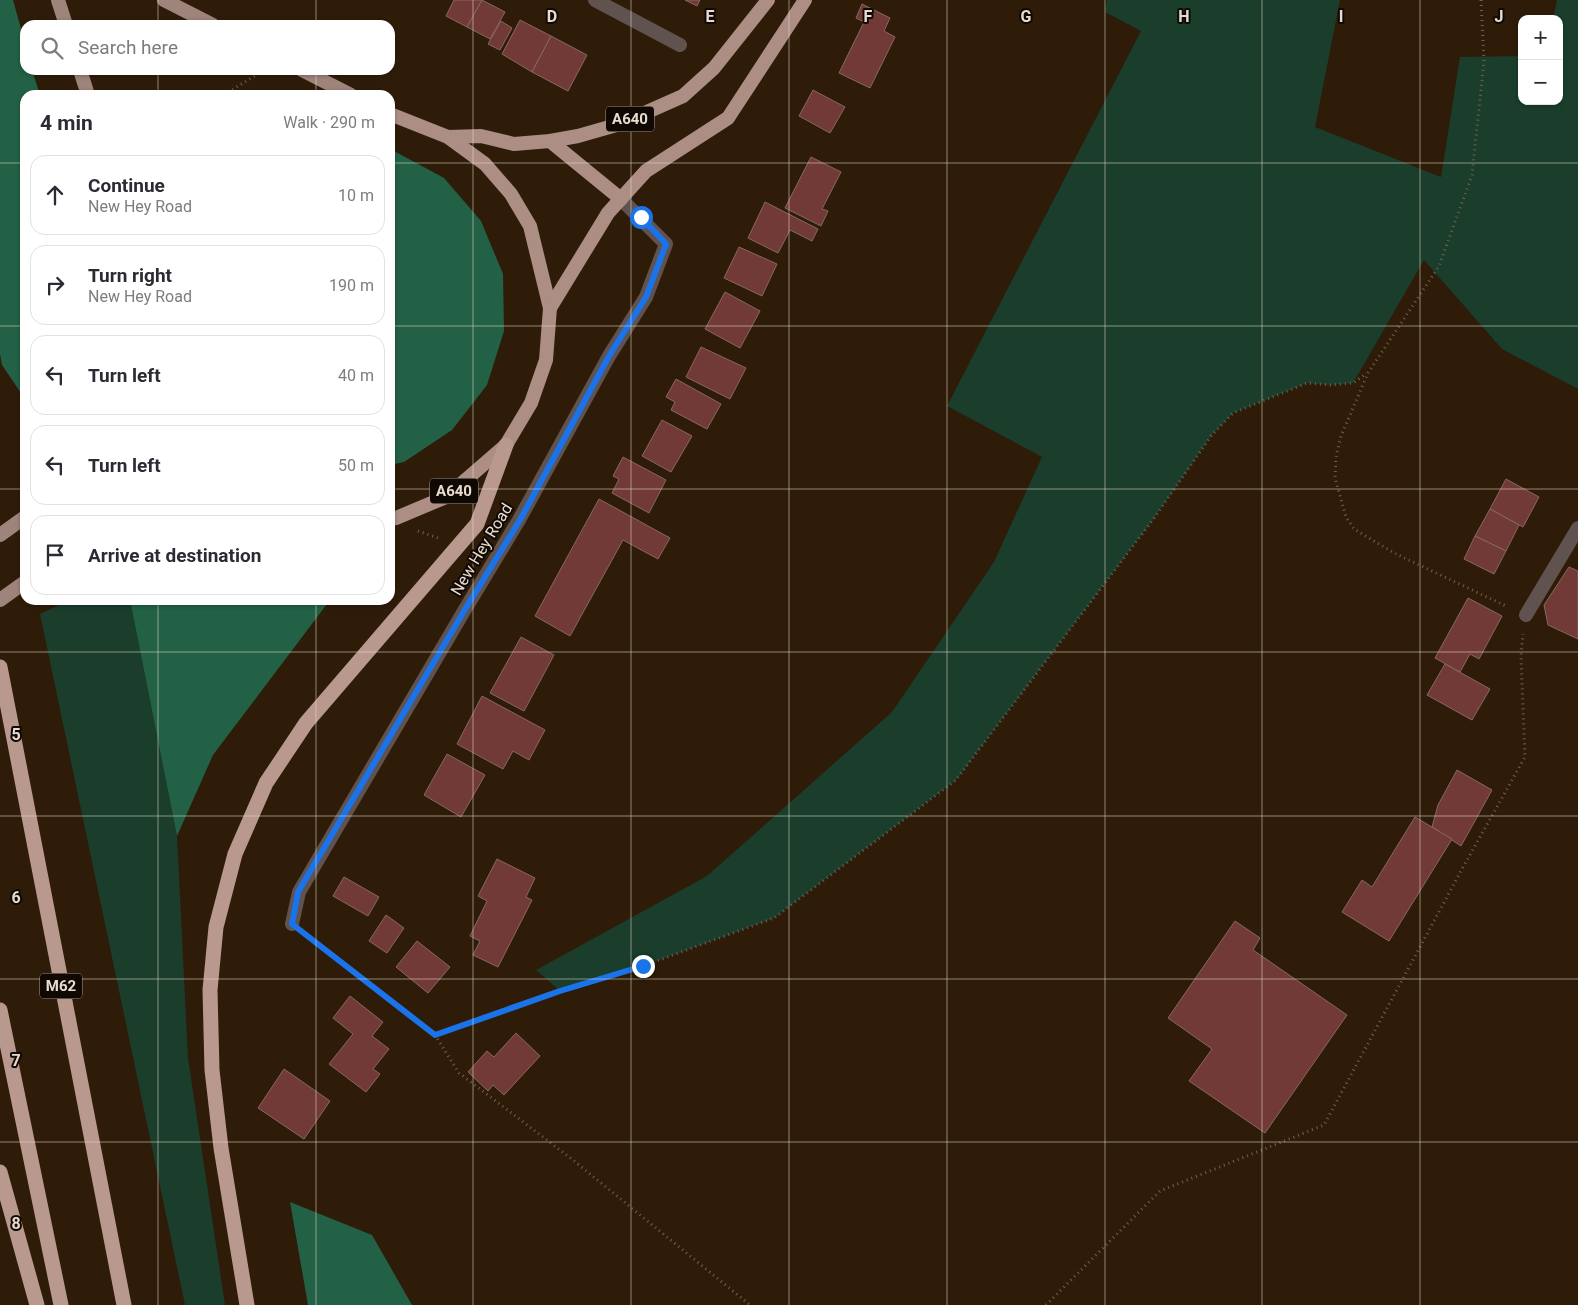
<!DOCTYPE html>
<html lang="en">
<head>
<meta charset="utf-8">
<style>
	:root { --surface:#fff; --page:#f2f2f3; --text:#2b2b33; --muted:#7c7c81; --line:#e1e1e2 }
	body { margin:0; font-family:Roboto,sans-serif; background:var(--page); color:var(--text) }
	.controls { position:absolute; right:15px; top:15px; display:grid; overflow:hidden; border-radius:10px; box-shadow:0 1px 4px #0004 }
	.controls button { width:45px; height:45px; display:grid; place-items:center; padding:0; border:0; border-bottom:1px solid var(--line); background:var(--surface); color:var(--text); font:25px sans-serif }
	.stop { position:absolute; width:15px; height:15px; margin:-11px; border:4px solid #1a73e8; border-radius:50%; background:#fff }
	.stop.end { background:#1a73e8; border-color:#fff; box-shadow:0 1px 5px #0008 }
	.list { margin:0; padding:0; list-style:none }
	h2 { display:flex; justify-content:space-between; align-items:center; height:65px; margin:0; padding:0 20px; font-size:21px }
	h2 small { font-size:16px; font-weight:400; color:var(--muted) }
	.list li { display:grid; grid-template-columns:32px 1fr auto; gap:15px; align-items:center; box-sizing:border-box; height:80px; margin:0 10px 10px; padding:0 10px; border:1px solid var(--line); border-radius:15px }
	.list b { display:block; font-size:19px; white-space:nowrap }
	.list p { margin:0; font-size:16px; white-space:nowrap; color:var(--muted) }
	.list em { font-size:16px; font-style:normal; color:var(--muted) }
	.icon { flex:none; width:28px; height:28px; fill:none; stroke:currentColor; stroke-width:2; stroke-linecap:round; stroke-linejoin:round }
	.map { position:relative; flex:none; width:1578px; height:1305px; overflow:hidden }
	.search { position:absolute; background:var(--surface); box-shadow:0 1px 4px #0004; left:20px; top:20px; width:375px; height:55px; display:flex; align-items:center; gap:12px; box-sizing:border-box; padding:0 18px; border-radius:15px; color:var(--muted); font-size:19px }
	.panel { position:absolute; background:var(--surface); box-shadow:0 1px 4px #0004; left:20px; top:90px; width:375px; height:515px; border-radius:15px }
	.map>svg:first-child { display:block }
	.green { fill:#1a3d2c }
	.forest { fill:#226145 }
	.building { fill:#723a36; stroke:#876764 }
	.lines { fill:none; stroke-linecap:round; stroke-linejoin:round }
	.path { stroke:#716150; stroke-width:3; stroke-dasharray:1 4; stroke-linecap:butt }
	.service { stroke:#60534f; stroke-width:14 }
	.minor { stroke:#60534f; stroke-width:14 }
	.primary { stroke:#9f847c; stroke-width:14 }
	.trunk { stroke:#ac8e85; stroke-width:14 }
	.motorway { stroke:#b9988e; stroke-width:15 }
	.route { stroke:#1a73e8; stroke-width:6 }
	.grid { fill:none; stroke:#e8dcd0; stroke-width:1; stroke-opacity:0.55 }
	.labels { text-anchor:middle; stroke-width:4; stroke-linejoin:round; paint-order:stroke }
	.shield { fill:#100803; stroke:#a79c92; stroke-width:1 }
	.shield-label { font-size:15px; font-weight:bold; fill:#e8dcd0 }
	.street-label { font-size:16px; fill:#e8dcd0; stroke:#100803 }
	.grid-label { font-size:16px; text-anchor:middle; font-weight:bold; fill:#e8dcd0; stroke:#100803; stroke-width:4; stroke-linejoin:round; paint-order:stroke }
</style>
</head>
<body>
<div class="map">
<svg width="1578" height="1305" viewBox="0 0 1578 1305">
	<rect width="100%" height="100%" fill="#2e1c08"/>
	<g class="green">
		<polygon points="1107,0 1340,0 1315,127 1441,177 1460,57 1522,56 1522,101 1559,101 1559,19 1553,19 1557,0 1578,0 1578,389 1502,349 1424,260 1353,383 1330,385 1307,383 1233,413 1211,436 1155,517 956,780 774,918 643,966 560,991 536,970 707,876 892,712 994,562 1042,457 947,406 1141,31 1105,12"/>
		<polygon points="70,600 130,600 177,836 188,1058 225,1305 185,1305 40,614"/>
	</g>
	<g class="forest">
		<polygon points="0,0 13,0 25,43 25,70 32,70 40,95 25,95 25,399 2,365 0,354"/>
		<polygon points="390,150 394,151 444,178 481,221 503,274 504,331 487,385 452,430 404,462 390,465"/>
		<polygon points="130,600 330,600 213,755 177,836"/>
		<polygon points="290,1202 372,1235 412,1305 308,1305"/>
	</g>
	<g class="building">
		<polygon points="454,0 482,0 467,27 446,16"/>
		<polygon points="482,0 505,12 490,39 467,27"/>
		<polygon points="685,0 700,0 697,6"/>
		<polygon points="862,4 890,18 884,31 895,37 870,88 839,73 864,22 856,18"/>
		<polygon points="520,20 551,36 532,72 502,54"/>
		<polygon points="501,21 512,28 500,50 488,44"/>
		<polygon points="551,36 587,55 568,91 532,72"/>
		<polygon points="813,90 845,107 830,133 799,116"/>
		<polygon points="811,157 841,172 822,209 828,211 821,226 785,208"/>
		<polygon points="765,202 818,229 812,241 790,230 778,253 748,238"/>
		<polygon points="739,247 777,264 762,296 724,278"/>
		<polygon points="725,292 760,311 740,348 705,329"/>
		<polygon points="701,347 746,368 730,399 686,377"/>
		<polygon points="676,379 721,404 707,429 671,410 675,402 666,397"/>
		<polygon points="662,420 692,436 671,472 642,456"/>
		<polygon points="623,457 666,480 649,513 612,493 619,479 613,476"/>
		<polygon points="1506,479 1539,497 1523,527 1490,509"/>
		<polygon points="599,499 670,538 658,559 623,540 570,636 535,616"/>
		<polygon points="1490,509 1519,525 1506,551 1475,536"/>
		<polygon points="1475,536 1506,551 1494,574 1464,559"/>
		<polygon points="1569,567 1578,571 1578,639 1548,625 1544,605"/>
		<polygon points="1468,598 1502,616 1479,659 1470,654 1460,672 1435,658"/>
		<polygon points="521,637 554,655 524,711 490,693"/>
		<polygon points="1445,664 1490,689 1472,720 1427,695"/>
		<polygon points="482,696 545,730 529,760 513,751 503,769 457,744"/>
		<polygon points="447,754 485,775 461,817 424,795"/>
		<polygon points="1457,770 1492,790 1461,846 1432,827 1438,805"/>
		<polygon points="1415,817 1452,839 1389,941 1342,912 1362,880 1372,887"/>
		<polygon points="497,859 535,878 526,897 532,900 498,967 473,955 480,941 470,936 487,901 478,896"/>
		<polygon points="344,877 379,897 368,916 333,896"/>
		<polygon points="386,915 404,928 387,953 369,941"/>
		<polygon points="1235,921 1260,938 1253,950 1347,1015 1265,1133 1189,1081 1212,1049 1168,1018"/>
		<polygon points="417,941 450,967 428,993 396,967"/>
		<polygon points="350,996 383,1022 372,1036 389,1049 373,1069 380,1074 366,1092 329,1064 353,1034 333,1018"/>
		<polygon points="516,1033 540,1056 504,1095 493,1085 488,1091 468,1072 487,1051 494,1057"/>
		<polygon points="284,1069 330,1101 304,1139 258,1108"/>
	</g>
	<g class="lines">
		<g class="path">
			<polyline points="1481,0 1484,61 1472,175 1439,266 1368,373 1341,436 1336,457 1335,478 1346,517 1354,529 1394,553 1508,607"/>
			<polyline points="224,95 264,70"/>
			<polyline points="418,531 438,538"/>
			<polyline points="308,937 435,1035 459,1073 573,1160 750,1305"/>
			<polyline points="435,1035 560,991 643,966 774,918 956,780 1155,517 1211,436 1233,413 1307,383 1330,385 1353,383 1366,374"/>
			<polyline points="1046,1305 1160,1191 1324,1125 1462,869 1525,757 1521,656 1523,634"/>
		</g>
		<polyline class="service" points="1526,615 1578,528"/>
		<g class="minor">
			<polyline points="595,0 680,45"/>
			<polyline points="292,924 299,892 464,611 519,520 609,356 646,297 666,244 621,199"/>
		</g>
		<g class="primary">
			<polyline points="58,0 66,25"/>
			<polyline points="164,0 213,25"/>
			<polyline points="80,70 88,95"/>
			<polyline points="302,70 351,95"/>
			<polyline points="0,535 25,517"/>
			<polyline points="0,600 25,582"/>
		</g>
		<g class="trunk">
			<polyline points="390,114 448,137 485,164 511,194 530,226 550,308 546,360 531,403 506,445 446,497 396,518 390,519"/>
			<polyline points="448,137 481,136 514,144 550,141 578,136 620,124 683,96 714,68 768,0"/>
			<polyline points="550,141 621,199"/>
			<polyline points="550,308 608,213 646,171 728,118 805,0"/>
		</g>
		<g class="motorway">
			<polyline points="0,667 124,1305"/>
			<polyline points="0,1010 61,1305"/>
			<polyline points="0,1172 37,1305"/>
			<polyline points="247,1305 221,1148 212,1070 210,990 216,927 235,854 266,783 306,723 477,524 506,445"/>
		</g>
	</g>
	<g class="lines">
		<polyline class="route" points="641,217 666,244 646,297 609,356 520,520 464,611 298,892 292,924 435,1035 560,991 643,966"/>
	</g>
	<path class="grid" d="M158,0V25M316,0V25M473,0V1305M631,0V1305M789,0V1305M947,0V1305M1105,0V1305M1262,0V1305M1420,0V1305M158,70V95M316,70V95M0,163H25M390,163H1578M0,326H25M390,326H1578M0,489H25M390,489H1578M158,600V1305M316,600V1305M0,652H1578M0,816H1578M0,979H1578M0,1142H1578"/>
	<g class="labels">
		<g class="shield">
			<rect x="606" y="106.5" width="48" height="25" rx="4"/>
			<rect x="430" y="478.5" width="48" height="25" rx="4"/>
			<rect x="40" y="973.5" width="42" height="25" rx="4"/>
		</g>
		<g class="shield-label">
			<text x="630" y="124">A640</text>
			<text x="454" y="496">A640</text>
			<text x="61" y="991">M62</text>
		</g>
		<g class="street-label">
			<text transform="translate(481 549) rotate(-59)" y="6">New Hey Road</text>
		</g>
	</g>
	<g class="grid-label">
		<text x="552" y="22">D</text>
		<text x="710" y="22">E</text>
		<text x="868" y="22">F</text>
		<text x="1026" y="22">G</text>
		<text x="1184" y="22">H</text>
		<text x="1341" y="22">I</text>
		<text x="1499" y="22">J</text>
		<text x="16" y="740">5</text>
		<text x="16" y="903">6</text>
		<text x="16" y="1066">7</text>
		<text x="16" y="1229">8</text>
	</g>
</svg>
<div class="controls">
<button>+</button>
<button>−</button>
</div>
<div class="stop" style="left:641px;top:217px"></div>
<div class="stop end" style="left:643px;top:966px"></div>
<div class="search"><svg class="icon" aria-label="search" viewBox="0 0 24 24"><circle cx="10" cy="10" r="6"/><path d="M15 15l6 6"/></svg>Search here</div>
<section class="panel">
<h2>4 min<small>Walk · 290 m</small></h2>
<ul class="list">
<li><svg class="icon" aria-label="ahead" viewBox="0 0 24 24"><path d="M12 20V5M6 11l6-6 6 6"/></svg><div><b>Continue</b><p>New Hey Road</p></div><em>10 m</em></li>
<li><svg class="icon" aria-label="right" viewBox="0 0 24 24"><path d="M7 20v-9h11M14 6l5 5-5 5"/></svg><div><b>Turn right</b><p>New Hey Road</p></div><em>190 m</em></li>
<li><svg class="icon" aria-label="left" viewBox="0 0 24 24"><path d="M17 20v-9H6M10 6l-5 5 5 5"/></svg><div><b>Turn left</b></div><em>40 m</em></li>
<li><svg class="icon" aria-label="left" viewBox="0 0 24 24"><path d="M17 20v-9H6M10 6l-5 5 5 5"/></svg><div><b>Turn left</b></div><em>50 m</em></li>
<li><svg class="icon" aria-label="arrive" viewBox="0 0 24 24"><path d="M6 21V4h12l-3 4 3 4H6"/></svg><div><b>Arrive at destination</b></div></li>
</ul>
</section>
</div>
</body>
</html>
